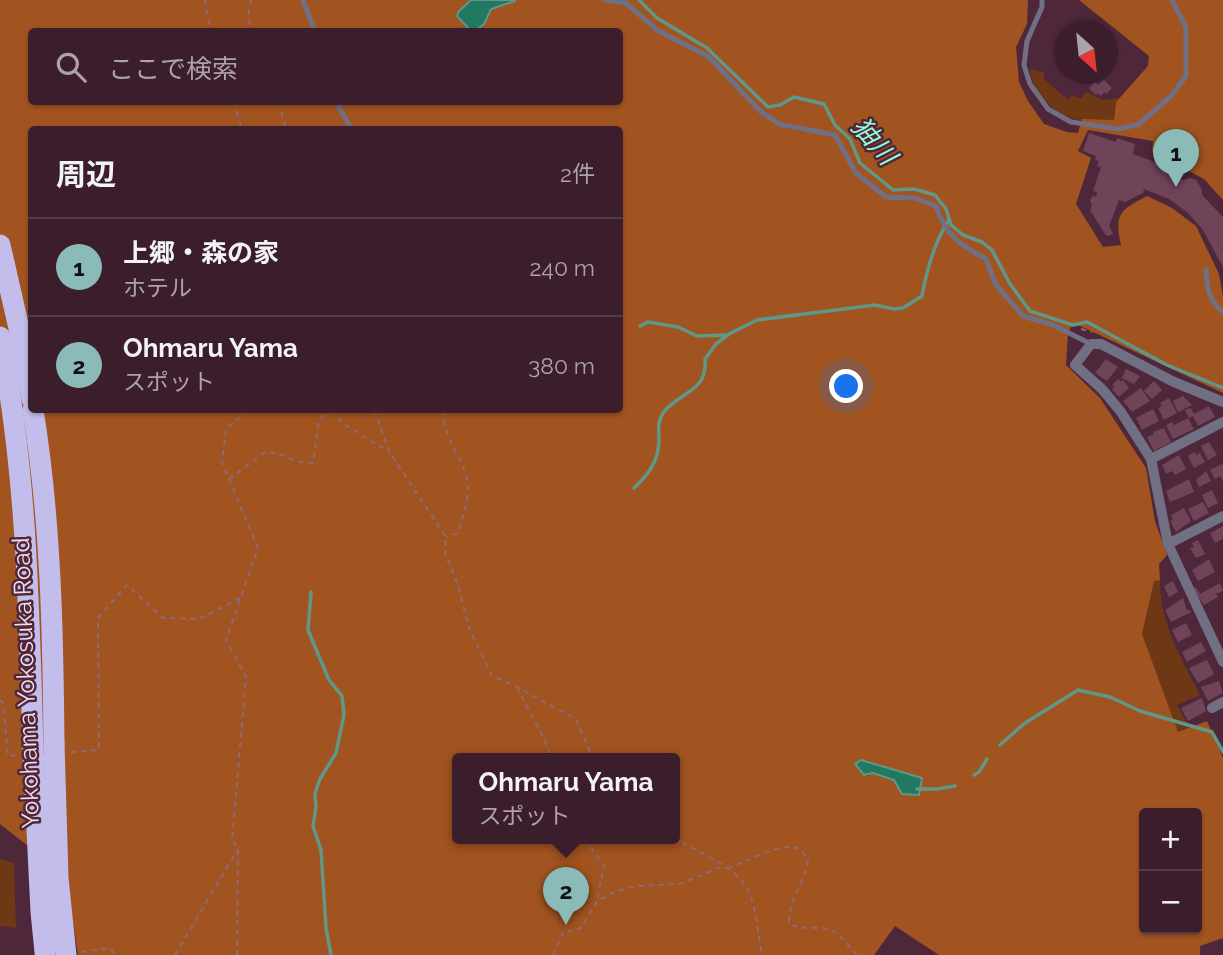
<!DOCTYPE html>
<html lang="ja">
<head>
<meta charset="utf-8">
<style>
	:root { --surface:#3b1d2c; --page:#462a38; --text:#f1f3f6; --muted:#aca2a9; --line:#543b48; --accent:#8bbbb9 }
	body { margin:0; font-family:Raleway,"Noto Sans JP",sans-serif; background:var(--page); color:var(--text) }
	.controls { position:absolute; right:21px; bottom:21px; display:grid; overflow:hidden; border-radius:7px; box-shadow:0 2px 5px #0004 }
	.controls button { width:63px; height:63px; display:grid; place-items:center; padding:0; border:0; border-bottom:2px solid var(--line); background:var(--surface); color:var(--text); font:35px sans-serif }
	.compass { position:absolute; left:1055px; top:21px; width:63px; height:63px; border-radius:50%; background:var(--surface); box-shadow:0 2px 5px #0004; rotate:153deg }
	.you { position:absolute; left:847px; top:387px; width:24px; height:24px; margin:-18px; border:5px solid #fff; border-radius:50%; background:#1a73e8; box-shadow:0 0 0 10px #1a73e833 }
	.badge { display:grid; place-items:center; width:46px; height:46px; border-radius:50%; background:var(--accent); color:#111; font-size:23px; font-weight:700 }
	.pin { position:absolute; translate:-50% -58px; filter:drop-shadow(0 2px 4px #0008) }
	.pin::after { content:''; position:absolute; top:37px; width:24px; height:21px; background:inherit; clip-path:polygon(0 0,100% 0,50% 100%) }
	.popup { position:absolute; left:452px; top:753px; width:228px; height:91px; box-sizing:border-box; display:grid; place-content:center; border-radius:7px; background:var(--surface); filter:drop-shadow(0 2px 5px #0005); font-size:23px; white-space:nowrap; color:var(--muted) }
	.popup b { font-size:26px; color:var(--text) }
	.popup::after { content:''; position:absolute; left:50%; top:100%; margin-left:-14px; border:14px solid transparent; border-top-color:var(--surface) }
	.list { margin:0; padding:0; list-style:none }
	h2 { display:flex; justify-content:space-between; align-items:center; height:91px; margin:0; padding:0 28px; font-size:30px }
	h2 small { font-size:23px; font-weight:400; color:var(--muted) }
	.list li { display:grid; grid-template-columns:46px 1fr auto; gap:21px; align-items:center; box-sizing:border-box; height:98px; padding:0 28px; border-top:2px solid var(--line) }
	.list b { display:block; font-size:26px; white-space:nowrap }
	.list p { margin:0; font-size:23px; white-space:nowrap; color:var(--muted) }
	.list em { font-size:23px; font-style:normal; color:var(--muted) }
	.icon { flex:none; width:38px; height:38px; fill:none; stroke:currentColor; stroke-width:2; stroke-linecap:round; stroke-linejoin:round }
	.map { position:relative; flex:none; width:1223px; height:955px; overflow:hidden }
	.search { position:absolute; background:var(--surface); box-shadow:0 2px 5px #0004; left:28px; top:28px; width:595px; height:77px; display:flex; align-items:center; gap:18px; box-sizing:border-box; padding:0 24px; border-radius:7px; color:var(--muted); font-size:26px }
	.panel { position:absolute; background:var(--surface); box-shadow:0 2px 5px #0004; left:28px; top:126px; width:595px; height:287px; border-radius:7px }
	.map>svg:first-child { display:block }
	.green { fill:#6e3815 }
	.forest { fill:#a25420; fill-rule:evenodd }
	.water { fill:#207960; stroke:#609789; stroke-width:2 }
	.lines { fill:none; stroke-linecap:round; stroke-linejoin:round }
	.stream { stroke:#609789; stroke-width:3.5 }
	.building { fill:#6f4459 }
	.path { stroke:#8d6a7b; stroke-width:2; stroke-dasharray:5 5; stroke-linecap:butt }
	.lane { stroke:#716f83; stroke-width:5 }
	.street { stroke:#716f83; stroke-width:10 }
	.highway { stroke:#c3bdec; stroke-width:21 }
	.highway-bridge { stroke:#c3bdec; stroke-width:21 }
	.labels { text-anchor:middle; stroke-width:5; stroke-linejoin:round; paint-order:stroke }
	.street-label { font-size:24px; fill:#f7dde8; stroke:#4f273b }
	.water-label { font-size:26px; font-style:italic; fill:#95fdda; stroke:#4f273b }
</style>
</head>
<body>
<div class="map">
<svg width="1223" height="955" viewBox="0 0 1223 955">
	<rect width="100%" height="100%" fill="#4f273b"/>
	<g class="green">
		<path d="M1030,69L1044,72V79L1068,100L1072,95L1081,99L1086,92L1103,100L1120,98L1116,102L1114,120C1103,120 1090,121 1079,120C1057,117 1031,92 1030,69Z"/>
		<path d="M1154,580H1160C1160,625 1181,657 1200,695L1177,705L1190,728L1178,733L1142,634Z"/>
		<polygon points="0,859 14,863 16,928 0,926"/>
	</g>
	<path class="forest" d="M0,0H1028L1027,24L1016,47L1019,82L1028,101L1044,124L1067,132L1078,133L1082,119L1114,120L1116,102L1148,66L1149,56L1079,0H1223V200L1204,179L1152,152L1153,141L1088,130L1078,151L1091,158L1076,204L1103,247L1121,245C1114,214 1120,210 1147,196L1172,208L1196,226L1219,274L1223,297V393L1074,323L1068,332L1066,365L1100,398L1146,468L1155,521L1167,555L1159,564L1160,580L1154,581L1142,634L1178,732L1207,721L1223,758V938L1200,946V955H939L895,926L874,955H78L66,876L0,824ZM32,32H620V102H32ZM32,130H620V410H32ZM458,759H674V839H458ZM861,760L921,778L902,794L894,780L873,773L867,776ZM1144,813H1197V929H1144Z"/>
	<g class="water">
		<polygon points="471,0 515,0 515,1 491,9 484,24 475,31 470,30 457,16 459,11"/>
		<polygon points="861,760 922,778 919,795 902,794 894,780 873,773 864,775 855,764"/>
	</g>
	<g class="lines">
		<g class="stream">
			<polyline points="639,0 657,18 707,48 768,107 780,105 794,97 824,104 835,125 850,139 860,163 893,190 914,189 935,195 946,209 951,225 963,235 982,242 992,250 1010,284 1030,311 1073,325 1087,322 1167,365 1223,388"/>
			<polyline points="640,326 648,322 678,327 697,336 728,335"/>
			<path d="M634,488C648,475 659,461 659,440C659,430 657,423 663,413C678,392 708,393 705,359L716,344L729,334L757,320L875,305L894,309L903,308L922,296C927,269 934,242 949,220"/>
			<polyline points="311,592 308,630 329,680 342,696 344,715 336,753 320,779 315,793 316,807 313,826 321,850 326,928 331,955"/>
			<polyline points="1000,745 1025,723 1078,690 1110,697 1140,711 1212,732 1223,752"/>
			<polyline points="974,775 979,772 987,759"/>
			<polyline points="917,789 937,789 955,786"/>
		</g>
	</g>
	<g class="building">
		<polygon points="1104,80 1112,88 1106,94 1105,92 1100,96 1098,93 1096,95 1089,88 1095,82 1098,85"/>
		<polygon points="1089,133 1116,142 1117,138 1135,144 1133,154 1173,169 1172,174 1182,180 1190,178 1196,180 1202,190 1202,195 1223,217 1223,267 1203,230 1187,212 1169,199 1144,189 1143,193 1125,202 1119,200 1109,226 1113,234 1108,236 1105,234 1090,210 1092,205 1090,200 1093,196 1096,197 1097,192 1093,191 1101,167 1097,166 1099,161 1095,160 1096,156 1083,151"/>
		<polygon points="1106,359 1118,367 1107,381 1095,373"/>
		<polygon points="1126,369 1140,376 1134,384 1122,378"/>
		<polygon points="1118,379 1121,382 1123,380 1129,388 1119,397 1112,389 1115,387 1112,385"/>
		<polygon points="1154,381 1162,390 1152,399 1144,391"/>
		<polygon points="1141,388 1150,401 1132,412 1123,401"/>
		<polygon points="1183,396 1192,405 1178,412 1173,401"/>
		<polygon points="1169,398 1177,413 1164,420 1158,408 1162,406 1160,403"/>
		<polygon points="1209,406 1215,417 1198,426 1193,416 1189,418 1185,410 1191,408 1194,414"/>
		<polygon points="1153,409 1159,421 1142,430 1136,418"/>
		<polygon points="1188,418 1194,429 1173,439 1166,425 1172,422 1174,425"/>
		<polygon points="1164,428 1171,442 1154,451 1147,437 1154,434 1153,432"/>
		<polygon points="1209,442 1217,455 1208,460 1201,446"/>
		<polygon points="1195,452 1196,455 1200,453 1205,462 1194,468 1188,456"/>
		<polygon points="1179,455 1186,469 1175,475 1172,471 1166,474 1162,465"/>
		<polygon points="1222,464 1223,466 1223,481 1220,476 1215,479 1210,470"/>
		<polygon points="1206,471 1211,481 1199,487 1196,480"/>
		<polygon points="1189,479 1194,492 1170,502 1166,491"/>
		<polygon points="1212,490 1218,503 1208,508 1202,495"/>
		<polygon points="1203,502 1209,513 1194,521 1188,509"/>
		<polygon points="1184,508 1191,521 1176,532 1170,521 1173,520 1171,515"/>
		<polygon points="1223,526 1223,539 1215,543 1210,533"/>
		<polygon points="1198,540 1205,554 1196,558 1190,548 1194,547 1192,543"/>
		<polygon points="1209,559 1215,572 1198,581 1192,570"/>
		<polygon points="1173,581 1178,592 1169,597 1164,586"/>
		<polygon points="1220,583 1223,591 1216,594 1218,597 1204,605 1193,589 1196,587 1200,594"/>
		<polygon points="1183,598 1187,611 1189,609 1191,612 1171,622 1165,610"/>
		<polygon points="1186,623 1192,635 1178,642 1172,630"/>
		<polygon points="1201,642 1206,651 1187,662 1182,652"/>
		<polygon points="1207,660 1214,674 1198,683 1189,668"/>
		<polygon points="1219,681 1223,693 1208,701 1201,687"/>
		<polygon points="1202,698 1206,711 1188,721 1181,708"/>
	</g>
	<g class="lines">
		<g class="path">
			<polyline points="205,0 208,20 213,32"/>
			<path d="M251,0C248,11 247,21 253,32"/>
			<polyline points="234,102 242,130"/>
			<polyline points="279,102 286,130"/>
			<polyline points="1081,329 1092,332"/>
			<polyline points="332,410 342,423 389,452"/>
			<path d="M374,410L390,453L446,537L445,553L458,585L469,628L492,676C521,687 547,705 575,718L593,759"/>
			<path d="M445,410C439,435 465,458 468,484C469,500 462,518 458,533L446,537"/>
			<polyline points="229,479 265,452 280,454 295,461 313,463 319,421 328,410"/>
			<polyline points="517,687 548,747 551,759"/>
			<polyline points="0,700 3,703 8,756 17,755"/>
			<polyline points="71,752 99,750 98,618 127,585 163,618 199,619 240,598"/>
			<path d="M674,837C696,852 726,862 743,882C756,897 758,935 762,955"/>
			<polyline points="585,839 604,866 597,900"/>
			<path d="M728,869C739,863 778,846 791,847C799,847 804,853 808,859C806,882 788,900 789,923C802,932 818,924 833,931C842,936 850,948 857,955"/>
			<polyline points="82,952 110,948 115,955"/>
			<polyline points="175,955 238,849"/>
			<polyline points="237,955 238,848 232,840 246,677 226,640 258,548 222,462 226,429 249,410"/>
			<polyline points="553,955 564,931 574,931 582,927 597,901 616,891 638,886 680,884 723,866"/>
		</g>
		<g class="lane">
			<polyline points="303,0 315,32"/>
			<path d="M605,0L626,3L657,30L709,57L760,111L779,124L835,135L856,173L886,197L915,198L936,206C945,235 960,245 986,259L996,285L1023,316L1053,325L1091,344"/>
			<polyline points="1042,0 1042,7 1027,41 1024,65 1030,84 1048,109 1071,122 1119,129 1139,124 1172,95 1186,76 1186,27 1172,0"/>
			<polyline points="336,102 352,130"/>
			<path d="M1206,270C1207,289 1208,299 1223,312"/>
		</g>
		<g class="street">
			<polyline points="1223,402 1174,382 1101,344 1091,344 1075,365 1102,389 1121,412 1151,459 1168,544 1223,662"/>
			<polyline points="1151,459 1223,422"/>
			<polyline points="1168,544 1223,516"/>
			<polyline points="1212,708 1223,702"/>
		</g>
		<g class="highway">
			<polyline points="0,245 21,337 32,399"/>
			<path d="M0,337C27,472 29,610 33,748"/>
			<path d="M33,410C51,521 53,632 54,744"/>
		</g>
		<g class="highway-bridge">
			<polyline points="54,744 58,878 66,955"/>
			<polyline points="33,748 41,912 45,952"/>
		</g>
	</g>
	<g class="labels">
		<g class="street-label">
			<text transform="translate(26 683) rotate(-92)" y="8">Yokohama Yokosuka Road</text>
		</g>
		<g class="water-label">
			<text transform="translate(874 141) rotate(49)" y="9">㹨川</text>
		</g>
	</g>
</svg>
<div class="controls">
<button>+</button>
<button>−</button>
</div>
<svg class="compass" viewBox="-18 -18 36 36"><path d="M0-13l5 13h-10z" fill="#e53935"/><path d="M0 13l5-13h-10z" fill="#aca2a9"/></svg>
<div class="you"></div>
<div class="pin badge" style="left:1176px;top:187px">1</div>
<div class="pin badge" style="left:566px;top:925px">2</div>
<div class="popup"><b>Ohmaru Yama</b>スポット</div>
<div class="search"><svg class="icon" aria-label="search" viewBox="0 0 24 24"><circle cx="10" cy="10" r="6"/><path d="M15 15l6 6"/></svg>ここで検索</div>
<section class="panel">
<h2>周辺<small>2件</small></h2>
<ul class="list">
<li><span class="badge">1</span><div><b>上郷・森の家</b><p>ホテル</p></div><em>240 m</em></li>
<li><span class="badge">2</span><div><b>Ohmaru Yama</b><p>スポット</p></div><em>380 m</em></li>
</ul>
</section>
</div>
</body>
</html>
